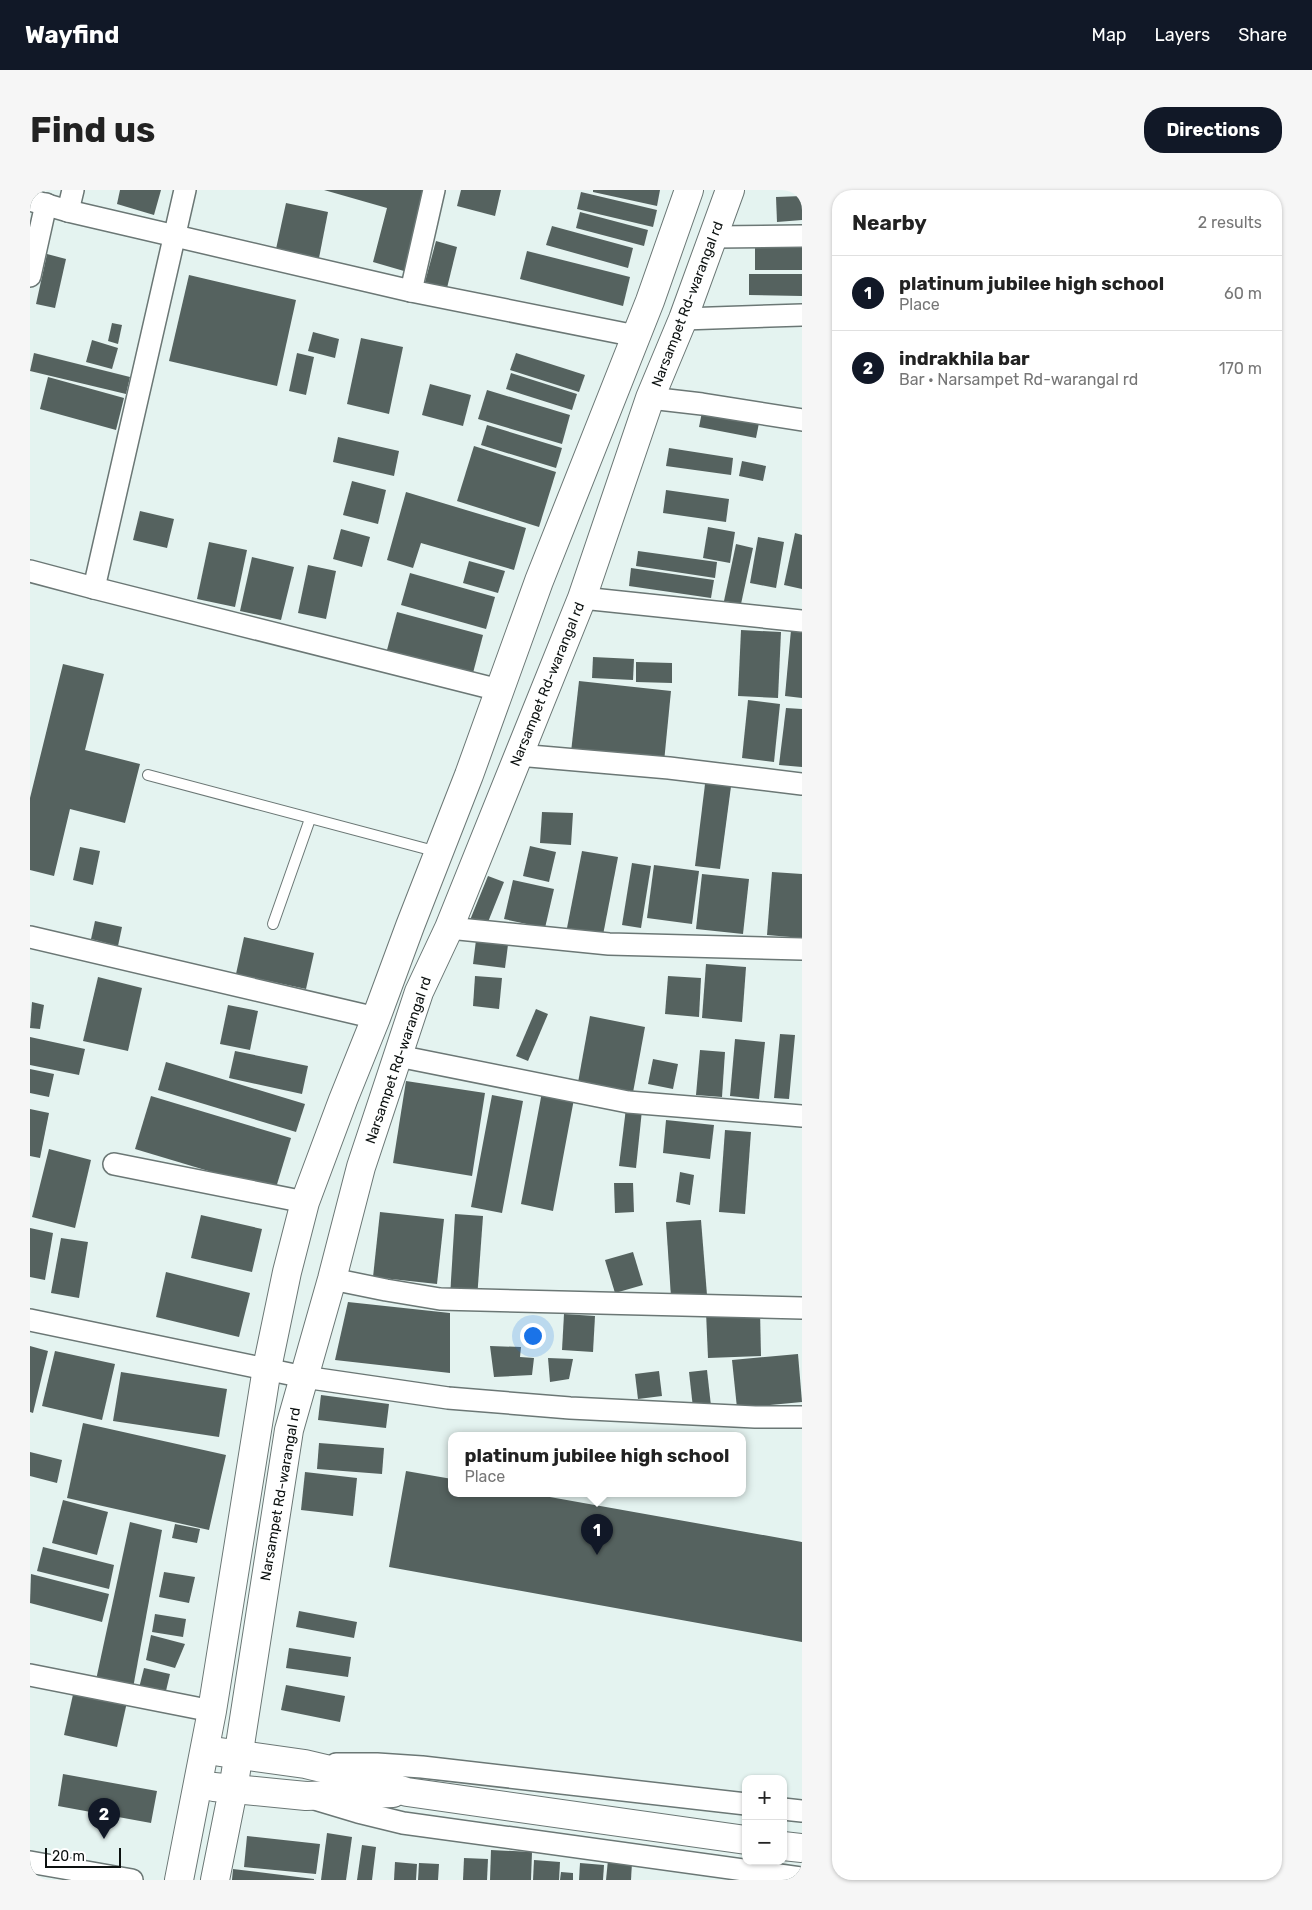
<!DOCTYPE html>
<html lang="en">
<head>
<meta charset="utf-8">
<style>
	:root { --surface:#fff; --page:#f6f6f6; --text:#222; --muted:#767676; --line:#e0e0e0; --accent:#111827 }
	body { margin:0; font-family:Rubik,sans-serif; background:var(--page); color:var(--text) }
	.controls { position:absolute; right:15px; bottom:15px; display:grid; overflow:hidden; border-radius:10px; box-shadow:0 1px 4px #0004 }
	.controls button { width:45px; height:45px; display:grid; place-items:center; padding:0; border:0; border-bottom:1px solid var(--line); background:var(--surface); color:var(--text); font:25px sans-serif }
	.scale { position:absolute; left:15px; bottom:12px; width:76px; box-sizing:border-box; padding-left:5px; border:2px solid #0c1110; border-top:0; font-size:14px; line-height:18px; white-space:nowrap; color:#0c1110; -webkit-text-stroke:4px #fff; paint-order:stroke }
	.you { position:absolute; left:502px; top:1145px; width:18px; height:18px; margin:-12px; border:4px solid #fff; border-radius:50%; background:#1a73e8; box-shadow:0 0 0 8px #1a73e833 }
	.badge { display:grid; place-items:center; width:32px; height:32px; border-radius:50%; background:var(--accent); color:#fff; font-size:16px; font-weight:700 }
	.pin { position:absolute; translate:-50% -41px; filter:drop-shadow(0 1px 2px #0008) }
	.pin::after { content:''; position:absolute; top:26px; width:18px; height:15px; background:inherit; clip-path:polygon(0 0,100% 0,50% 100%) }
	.popup { position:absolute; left:418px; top:1242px; width:298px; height:65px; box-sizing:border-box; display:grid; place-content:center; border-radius:10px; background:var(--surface); filter:drop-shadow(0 1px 4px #0005); font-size:16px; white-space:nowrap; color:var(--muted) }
	.popup b { font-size:19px; color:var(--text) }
	.popup::after { content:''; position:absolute; left:50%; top:100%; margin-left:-10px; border:10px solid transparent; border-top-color:var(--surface) }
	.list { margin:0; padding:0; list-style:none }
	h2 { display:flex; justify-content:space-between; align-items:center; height:65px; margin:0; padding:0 20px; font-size:21px }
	h2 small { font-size:16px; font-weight:400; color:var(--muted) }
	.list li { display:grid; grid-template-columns:32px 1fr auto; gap:15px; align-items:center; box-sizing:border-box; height:75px; padding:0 20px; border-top:1px solid var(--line) }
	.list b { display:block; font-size:19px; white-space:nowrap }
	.list p { margin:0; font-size:16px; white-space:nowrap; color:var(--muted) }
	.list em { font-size:16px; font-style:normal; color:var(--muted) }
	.map { position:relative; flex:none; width:772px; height:1690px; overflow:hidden; border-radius:20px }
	header { display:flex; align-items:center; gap:30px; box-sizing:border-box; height:70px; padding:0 25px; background:var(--accent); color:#fff }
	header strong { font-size:24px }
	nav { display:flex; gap:28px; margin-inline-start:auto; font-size:18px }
	.intro { display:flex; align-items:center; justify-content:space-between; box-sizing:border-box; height:120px; padding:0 30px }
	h1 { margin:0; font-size:35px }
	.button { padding:12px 22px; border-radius:20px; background:var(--accent); color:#fff; font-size:18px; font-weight:700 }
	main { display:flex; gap:30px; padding:0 30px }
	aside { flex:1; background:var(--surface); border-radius:20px; box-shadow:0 1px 4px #0004 }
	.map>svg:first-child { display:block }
	.building { fill:#55625f }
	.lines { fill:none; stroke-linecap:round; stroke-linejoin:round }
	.lane-casing { stroke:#6b7775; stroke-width:12 }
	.street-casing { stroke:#6b7775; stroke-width:24 }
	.secondary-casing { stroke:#6b7775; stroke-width:30 }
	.lane { stroke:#fff; stroke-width:10 }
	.street { stroke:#fff; stroke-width:21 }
	.secondary { stroke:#fff; stroke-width:28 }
	.labels { text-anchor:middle; stroke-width:5; stroke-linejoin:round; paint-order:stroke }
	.street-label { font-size:14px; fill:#0c1110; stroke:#fff }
</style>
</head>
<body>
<header>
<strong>Wayfind</strong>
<nav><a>Map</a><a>Layers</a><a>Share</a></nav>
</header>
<div class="intro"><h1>Find us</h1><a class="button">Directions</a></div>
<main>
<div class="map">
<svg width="772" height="1690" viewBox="0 0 772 1690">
	<rect width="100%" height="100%" fill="#e4f3f0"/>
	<g class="building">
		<polygon points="90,0 131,0 124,25 87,14"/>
		<polygon points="294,0 396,0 374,81 343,72 357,18"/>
		<polygon points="431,0 471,0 465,26 427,16"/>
		<polygon points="563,0 630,0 627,16 563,2"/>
		<polygon points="551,2 627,20 623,37 547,19"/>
		<polygon points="772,6 772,30 747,32 746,7"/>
		<polygon points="256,13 298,22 289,68 246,59"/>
		<polygon points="550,22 618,40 614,56 546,38"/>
		<polygon points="522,36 603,58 598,78 516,55"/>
		<polygon points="406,51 427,57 417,98 395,92"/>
		<polygon points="725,52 772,53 772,80 725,80"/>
		<polygon points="497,61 600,87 593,116 490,89"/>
		<polygon points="17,64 36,69 25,118 6,114"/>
		<polygon points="719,84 772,84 772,106 719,105"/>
		<polygon points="159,85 266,110 247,196 139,171"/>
		<polygon points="82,133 92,135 88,154 78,151"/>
		<polygon points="283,142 309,149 305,168 278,161"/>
		<polygon points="331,148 373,157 359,224 317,214"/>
		<polygon points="62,150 88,158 82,179 56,172"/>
		<polygon points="4,163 100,187 96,204 0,181"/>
		<polygon points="267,163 284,167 276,205 259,201"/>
		<polygon points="486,163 555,185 549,202 480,180"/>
		<polygon points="481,183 547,204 542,220 476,199"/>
		<polygon points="18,187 94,208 86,240 10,219"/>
		<polygon points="400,194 441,205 433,236 392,225"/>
		<polygon points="457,200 540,225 532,254 448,229"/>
		<polygon points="673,217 730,228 726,248 669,237"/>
		<polygon points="457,235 532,258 526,278 451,255"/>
		<polygon points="308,247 369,261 364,286 303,272"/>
		<polygon points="444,256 526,282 509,337 427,311"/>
		<polygon points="639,258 703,268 701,285 636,276"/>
		<polygon points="712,271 736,276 733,291 709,286"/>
		<polygon points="322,291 356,300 348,334 313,325"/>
		<polygon points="636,300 699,309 696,332 633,323"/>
		<polygon points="376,302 496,338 484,380 391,353 383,378 357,370"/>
		<polygon points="110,321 144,329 137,358 103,350"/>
		<polygon points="678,337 705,342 700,373 673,368"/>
		<polygon points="311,339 340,347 332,377 303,369"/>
		<polygon points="765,343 772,345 772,399 754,395"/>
		<polygon points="728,347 754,352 746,398 720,393"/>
		<polygon points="179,352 217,360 205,417 167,409"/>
		<polygon points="706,354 723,358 711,414 694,411"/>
		<polygon points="608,361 687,372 685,388 606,376"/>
		<polygon points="222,367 264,377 251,430 210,421"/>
		<polygon points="439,371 475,381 468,403 433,393"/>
		<polygon points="278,375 306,381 296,429 268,423"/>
		<polygon points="601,378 684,390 681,408 599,396"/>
		<polygon points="380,383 465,407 456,439 371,415"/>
		<polygon points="367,422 453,445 443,483 357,460"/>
		<polygon points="711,440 751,442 748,508 708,506"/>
		<polygon points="761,440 772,441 772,508 755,506"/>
		<polygon points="563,467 604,469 603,490 562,488"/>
		<polygon points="606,472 642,473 642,493 606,492"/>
		<polygon points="33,474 74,484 55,560 110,574 95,633 40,619 24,686 0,680 0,608"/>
		<polygon points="549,491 641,501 634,572 541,562"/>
		<polygon points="718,510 750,514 744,572 712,568"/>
		<polygon points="756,518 772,519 772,577 749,575"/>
		<polygon points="676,586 702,589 690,679 665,676"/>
		<polygon points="512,622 543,623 541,655 510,653"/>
		<polygon points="500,656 526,662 519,692 493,686"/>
		<polygon points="50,657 70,661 63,695 43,690"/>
		<polygon points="552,661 588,667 573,745 537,738"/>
		<polygon points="602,673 621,676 611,738 592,735"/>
		<polygon points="624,675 669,681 662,734 617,728"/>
		<polygon points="742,682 772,684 772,748 737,745"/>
		<polygon points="672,684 719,689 713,744 666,739"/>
		<polygon points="458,686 474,692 456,737 440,730"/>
		<polygon points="483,690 524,699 515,738 474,729"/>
		<polygon points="65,731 92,737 88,756 61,749"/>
		<polygon points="447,742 479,747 475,778 443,774"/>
		<polygon points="214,747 284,763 276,799 206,784"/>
		<polygon points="676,774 716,777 712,832 672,828"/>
		<polygon points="445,786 472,788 469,819 443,816"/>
		<polygon points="638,786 671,788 669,827 635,824"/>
		<polygon points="68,787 112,798 98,861 53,851"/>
		<polygon points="2,812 14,815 10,839 0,838"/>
		<polygon points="198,815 228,821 220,860 190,854"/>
		<polygon points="506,819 518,824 498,871 486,866"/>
		<polygon points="560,826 615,837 602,908 547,898"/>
		<polygon points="750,844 765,845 759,909 744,908"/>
		<polygon points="0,847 55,859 49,885 0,875"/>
		<polygon points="705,849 735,852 729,909 700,906"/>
		<polygon points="670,860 695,862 692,907 666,905"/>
		<polygon points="205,861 278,876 272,904 199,888"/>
		<polygon points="623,869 648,874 643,899 618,894"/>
		<polygon points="136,872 275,914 266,942 128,900"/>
		<polygon points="0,879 24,884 19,907 0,903"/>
		<polygon points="376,891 455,903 442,986 363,973"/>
		<polygon points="512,902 544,909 523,1021 491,1014"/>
		<polygon points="462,905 493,911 472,1023 441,1017"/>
		<polygon points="121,906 261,948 245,1001 105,959"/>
		<polygon points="596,918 612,920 606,978 589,976"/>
		<polygon points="0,919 19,923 10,968 0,966"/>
		<polygon points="636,930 684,935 680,969 633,963"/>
		<polygon points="695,940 721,942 715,1024 689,1022"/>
		<polygon points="19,959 61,970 45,1038 2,1027"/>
		<polygon points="650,982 664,985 660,1015 646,1012"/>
		<polygon points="584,993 603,993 604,1022 585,1023"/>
		<polygon points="350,1022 414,1029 407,1094 343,1087"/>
		<polygon points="425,1024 453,1026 447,1109 420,1107"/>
		<polygon points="171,1025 232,1039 222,1082 161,1068"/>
		<polygon points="671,1030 677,1105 641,1107 636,1032"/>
		<polygon points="0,1038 23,1043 15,1090 0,1087"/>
		<polygon points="31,1048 58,1052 49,1108 21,1103"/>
		<polygon points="603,1062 613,1095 585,1103 575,1070"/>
		<polygon points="136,1082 220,1103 209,1147 126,1127"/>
		<polygon points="318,1112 420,1123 420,1183 305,1170"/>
		<polygon points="730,1121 731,1166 678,1168 676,1122"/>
		<polygon points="534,1124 565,1126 563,1162 532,1160"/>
		<polygon points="0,1156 18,1161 3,1223 0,1222"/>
		<polygon points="460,1156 491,1157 490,1167 504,1168 502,1185 464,1187"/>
		<polygon points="25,1161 85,1174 72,1230 12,1216"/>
		<polygon points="768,1164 772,1212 707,1218 702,1170"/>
		<polygon points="518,1168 543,1169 539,1189 520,1192"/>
		<polygon points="677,1180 681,1216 663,1218 659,1182"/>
		<polygon points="629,1181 632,1206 608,1209 605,1184"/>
		<polygon points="91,1182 197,1199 189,1247 83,1231"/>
		<polygon points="291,1205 359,1214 356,1238 288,1230"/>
		<polygon points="53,1233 196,1265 179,1340 37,1308"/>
		<polygon points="289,1253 354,1258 352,1284 287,1279"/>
		<polygon points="0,1262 32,1270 27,1293 0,1286"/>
		<polygon points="376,1281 422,1289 422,1304 503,1304 772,1352 772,1452 359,1377"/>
		<polygon points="275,1282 327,1288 323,1326 271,1320"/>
		<polygon points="33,1310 78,1322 67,1365 22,1353"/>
		<polygon points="100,1332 132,1340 103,1498 66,1490"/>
		<polygon points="145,1334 170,1339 167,1353 142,1348"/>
		<polygon points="13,1357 84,1375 79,1399 7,1381"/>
		<polygon points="134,1382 165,1387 159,1413 129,1407"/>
		<polygon points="1,1384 79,1404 72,1432 0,1413"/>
		<polygon points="269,1421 327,1432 324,1448 266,1437"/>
		<polygon points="125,1424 156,1429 153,1447 122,1442"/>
		<polygon points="121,1445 155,1454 145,1478 116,1470"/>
		<polygon points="259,1458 321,1467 318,1487 256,1478"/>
		<polygon points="114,1478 140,1484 135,1505 109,1498"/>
		<polygon points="256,1495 315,1506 310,1532 251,1520"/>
		<polygon points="44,1500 97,1512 87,1557 34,1545"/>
		<polygon points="33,1584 127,1601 121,1633 28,1616"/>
		<polygon points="297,1643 322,1647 316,1690 291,1690"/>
		<polygon points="217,1646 290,1654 286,1684 214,1677"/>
		<polygon points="332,1655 346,1657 342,1690 327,1690"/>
		<polygon points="461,1660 502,1662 501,1690 460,1690"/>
		<polygon points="434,1668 458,1669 457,1690 433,1690"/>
		<polygon points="504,1670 530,1672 529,1690 503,1690"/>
		<polygon points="578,1670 602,1672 601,1690 576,1690"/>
		<polygon points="365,1672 387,1674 386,1690 364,1690"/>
		<polygon points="389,1673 409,1674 408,1690 388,1690"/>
		<polygon points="550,1673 574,1675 573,1690 549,1690"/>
		<polygon points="203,1679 284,1689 284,1690 202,1690"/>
		<polygon points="531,1682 543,1683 543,1690 530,1690"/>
	</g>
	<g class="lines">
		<defs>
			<g id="lane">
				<polyline points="118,585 408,662"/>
				<polyline points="243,734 280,629"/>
			</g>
			<g id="street">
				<polyline points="0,10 38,21 381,101 606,146"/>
				<polyline points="38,21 43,0"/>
				<polyline points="684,47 772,46"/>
				<polyline points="0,86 16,14"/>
				<polyline points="381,101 404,0"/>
				<polyline points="653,129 772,125"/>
				<polyline points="620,208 672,214 772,230"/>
				<polyline points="0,381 64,398 469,500"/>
				<polyline points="64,398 155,0"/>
				<polyline points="552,408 772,431"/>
				<polyline points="488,565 639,578 772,594"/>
				<polyline points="419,738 579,754 772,759"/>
				<polyline points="0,747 346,828"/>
				<polyline points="368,866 598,912 772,926"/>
				<polyline points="84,974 275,1012"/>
				<polyline points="302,1089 356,1100 410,1109 772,1118"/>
				<polyline points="0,1130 274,1187 418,1208 540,1218 725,1227 772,1227"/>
				<polyline points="0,1485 182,1521"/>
				<polyline points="306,1574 347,1574 392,1577 716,1614"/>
				<polyline points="288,1610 328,1622 373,1633 772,1688"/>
				<polyline points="753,1619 772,1621"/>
				<polyline points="0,1672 102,1690"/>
			</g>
			<g id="secondary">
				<polyline points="190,1562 275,1574 330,1587 377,1602 716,1650"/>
				<polyline points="184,1597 276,1606 363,1603"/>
				<polyline points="753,1656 772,1658"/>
				<polyline points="149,1690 182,1521 237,1178 257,1082 275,1012 313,910 346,828 380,736 439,585 509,391 620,111 659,0"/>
				<polyline points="185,1690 203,1600 259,1240 302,1089 331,977 389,802 419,738 552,408 620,208 653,129 700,0"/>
			</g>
		</defs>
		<use href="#lane" class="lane-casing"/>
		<use href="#street" class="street-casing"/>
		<use href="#secondary" class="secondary-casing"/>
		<use href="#lane" class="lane"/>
		<use href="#street" class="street"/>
		<use href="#secondary" class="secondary"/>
	</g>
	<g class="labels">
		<g class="street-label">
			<text transform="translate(657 114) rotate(-69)" y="5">Narsampet Rd-warangal rd</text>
			<text transform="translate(517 494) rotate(-68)" y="5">Narsampet Rd-warangal rd</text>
			<text transform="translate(368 870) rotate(-71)" y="5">Narsampet Rd-warangal rd</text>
			<text transform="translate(250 1304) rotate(-80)" y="5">Narsampet Rd-warangal rd</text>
		</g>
	</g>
</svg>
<div class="controls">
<button>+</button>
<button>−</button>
</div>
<div class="scale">20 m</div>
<div class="you"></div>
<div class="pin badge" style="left:567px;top:1365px">1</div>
<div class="popup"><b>platinum jubilee high school</b>Place</div>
<div class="pin badge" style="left:74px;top:1649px">2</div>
</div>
<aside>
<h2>Nearby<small>2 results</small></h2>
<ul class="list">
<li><span class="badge">1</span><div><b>platinum jubilee high school</b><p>Place</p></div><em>60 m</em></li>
<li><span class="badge">2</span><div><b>indrakhila bar</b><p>Bar · Narsampet Rd-warangal rd</p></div><em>170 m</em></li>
</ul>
</aside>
</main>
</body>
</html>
